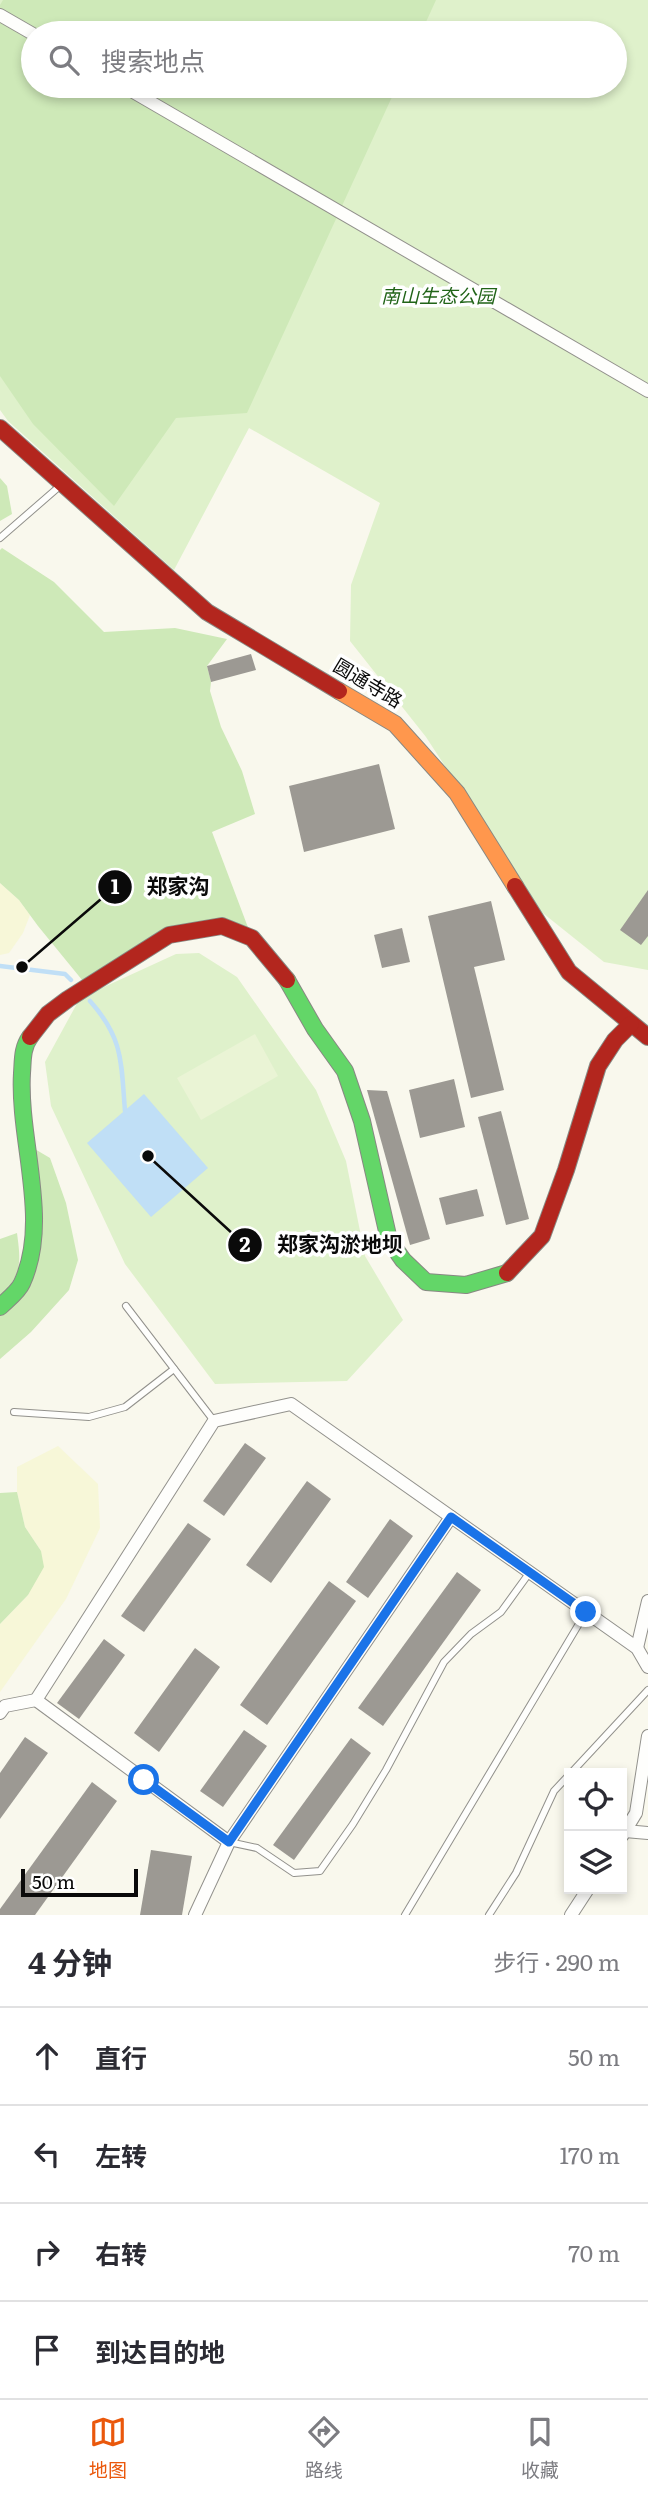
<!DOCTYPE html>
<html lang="zh">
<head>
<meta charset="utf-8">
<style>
	:root { --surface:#fff; --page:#f2f2f3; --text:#2b2b33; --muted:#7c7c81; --line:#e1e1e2; --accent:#ea580c }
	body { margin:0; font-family:Literata,"Noto Sans SC",serif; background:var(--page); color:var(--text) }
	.controls { position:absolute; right:21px; bottom:21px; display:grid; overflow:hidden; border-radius:0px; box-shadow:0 4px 10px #0003 }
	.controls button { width:63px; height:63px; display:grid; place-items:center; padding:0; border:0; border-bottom:2px solid var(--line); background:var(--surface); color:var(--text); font:35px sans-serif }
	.scale { position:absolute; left:21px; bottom:18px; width:117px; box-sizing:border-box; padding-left:7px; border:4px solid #0a0a0a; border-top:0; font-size:19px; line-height:24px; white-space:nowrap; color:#0a0a0a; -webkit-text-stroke:5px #fff; paint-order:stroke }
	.stop { position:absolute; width:21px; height:21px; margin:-16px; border:5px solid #1a73e8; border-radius:50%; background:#fff }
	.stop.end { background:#1a73e8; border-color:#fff; box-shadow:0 2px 7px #0008 }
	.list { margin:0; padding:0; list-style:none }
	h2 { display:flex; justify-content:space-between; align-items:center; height:91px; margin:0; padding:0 28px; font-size:30px }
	h2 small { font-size:23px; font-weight:400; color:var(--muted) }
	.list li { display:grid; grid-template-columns:46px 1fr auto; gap:21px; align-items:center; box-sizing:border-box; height:98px; padding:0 28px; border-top:2px solid var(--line) }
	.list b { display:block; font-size:26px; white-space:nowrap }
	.list em { font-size:23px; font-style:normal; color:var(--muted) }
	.icon { flex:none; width:38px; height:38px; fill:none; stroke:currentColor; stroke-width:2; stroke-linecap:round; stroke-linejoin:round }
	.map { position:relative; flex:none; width:648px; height:1915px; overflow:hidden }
	.search { position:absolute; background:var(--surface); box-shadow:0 4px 10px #0003; left:21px; right:21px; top:21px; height:77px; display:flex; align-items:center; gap:18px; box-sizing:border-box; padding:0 24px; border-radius:38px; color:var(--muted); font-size:26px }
	.sheet { height:483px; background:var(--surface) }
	nav { display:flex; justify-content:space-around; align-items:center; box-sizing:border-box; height:98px; border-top:2px solid var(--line); background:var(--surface); font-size:19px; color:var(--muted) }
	nav a { display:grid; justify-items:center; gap:4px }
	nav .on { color:var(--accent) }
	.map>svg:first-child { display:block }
	.farmland { fill:#f7f7d8 }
	.green { fill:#dff1cb; fill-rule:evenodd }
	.forest { fill:#cee9b8 }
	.pitch { fill:#eaf4d5 }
	.water { fill:#c0dff6 }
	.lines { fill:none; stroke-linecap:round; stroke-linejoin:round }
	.stream { stroke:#c0dff6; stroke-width:4.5 }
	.building { fill:#9c9993 }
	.lane-casing { stroke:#92918c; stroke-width:8 }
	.street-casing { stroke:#92918c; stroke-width:14 }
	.fast-casing { stroke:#888883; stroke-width:18 }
	.slow-casing { stroke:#888883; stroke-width:18 }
	.jam-casing { stroke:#888883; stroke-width:18 }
	.lane { stroke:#fefefc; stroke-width:6 }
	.street { stroke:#fefefc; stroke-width:12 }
	.fast { stroke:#63d668; stroke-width:16 }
	.slow { stroke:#ff974d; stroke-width:16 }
	.jam { stroke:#b3261e; stroke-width:16 }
	.route { stroke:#1a73e8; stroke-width:9 }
	.labels { text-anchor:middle; stroke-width:7; stroke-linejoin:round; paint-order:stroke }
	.park-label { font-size:19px; font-style:italic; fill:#216418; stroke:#fff }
	.street-label { font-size:19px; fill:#0a0a0a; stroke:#fff }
	.leader { fill:none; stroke:#0a0a0a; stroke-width:2.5 }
	.callout-dot { fill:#0a0a0a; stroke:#fff; stroke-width:2.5 }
	.mark-label { font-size:21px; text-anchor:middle; font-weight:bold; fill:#fff }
	.callout-label { font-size:21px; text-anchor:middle; font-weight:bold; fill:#0a0a0a; stroke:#fff; stroke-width:7; stroke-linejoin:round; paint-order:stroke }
</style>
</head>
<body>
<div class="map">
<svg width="648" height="1915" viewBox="0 0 648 1915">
	<rect width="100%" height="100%" fill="#f9f8ed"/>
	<g class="farmland">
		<polygon points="0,883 19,900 30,915 23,933 9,953 0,955"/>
		<polygon points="58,1446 98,1484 100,1528 66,1599 0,1692 0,1624 28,1595 41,1551 25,1527 17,1492 17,1467"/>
	</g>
	<g class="green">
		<path d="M0,0H648V970L604,962L539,910L426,737L350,641L351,585L380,503L249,428L174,570L8,421L0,410ZM33,33H615V86H33Z"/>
		<polygon points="199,953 237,977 316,1090 346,1161 365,1256 403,1320 347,1381 215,1384 125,1264 51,1106 45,1062 80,998 176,954"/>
	</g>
	<g class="forest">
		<polygon points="3,0 436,0 421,33 33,33 33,86 397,86 247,413 176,418 114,506 33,424 0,376 0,5"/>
		<polygon points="0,478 7,486 12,514 0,521"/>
		<polygon points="2,548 54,582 104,632 175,628 227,639 207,666 211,682 210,691 221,727 242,771 255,814 212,832 252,938 222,926 169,935 87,986 38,926 19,900 0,883 0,550"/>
		<polygon points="28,1145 50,1158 66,1203 78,1260 69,1290 31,1332 0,1359 0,1307 32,1254"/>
		<path d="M17,1233C21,1263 22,1274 0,1297V1239Z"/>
		<polygon points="17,1492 25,1527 41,1551 44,1567 28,1595 0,1624 0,1493"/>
	</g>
	<polygon class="pitch" points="255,1034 278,1076 201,1120 177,1078"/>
	<polygon class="water" points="144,1094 208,1168 151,1217 87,1143"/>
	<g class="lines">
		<g class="stream">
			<polyline points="0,966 65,974 71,980"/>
			<path d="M90,1001C124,1039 121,1063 125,1111"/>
		</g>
	</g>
	<g class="building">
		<polygon points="251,654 256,670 211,682 207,666"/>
		<polygon points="379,764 395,829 304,852 289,786"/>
		<polygon points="648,890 648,936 641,945 620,930"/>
		<polygon points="491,901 505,960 474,967 504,1090 471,1098 428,916"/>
		<polygon points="402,928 410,962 382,968 374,935"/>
		<polygon points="454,1079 465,1127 420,1138 409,1090"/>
		<polygon points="367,1090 387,1091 430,1239 410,1245"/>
		<polygon points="501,1111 529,1219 506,1225 478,1117"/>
		<polygon points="477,1189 484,1216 446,1225 439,1198"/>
		<polygon points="245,1443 266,1458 224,1516 203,1501"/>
		<polygon points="307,1481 331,1499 271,1583 246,1565"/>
		<polygon points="390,1519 413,1536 368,1598 346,1582"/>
		<polygon points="188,1523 211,1539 144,1632 121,1616"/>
		<polygon points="457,1572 481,1590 383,1726 358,1708"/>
		<polygon points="329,1581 356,1601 267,1725 240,1705"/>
		<polygon points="104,1639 125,1655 79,1719 57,1703"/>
		<polygon points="195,1648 220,1667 159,1752 134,1733"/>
		<polygon points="244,1730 267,1746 223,1807 200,1791"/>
		<polygon points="25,1737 48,1753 0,1819 0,1773"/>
		<polygon points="351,1738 371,1753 294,1860 273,1845"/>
		<polygon points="92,1782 117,1801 35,1915 0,1915 0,1909"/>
		<polygon points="151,1850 192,1856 182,1915 140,1915"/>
	</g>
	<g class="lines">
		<defs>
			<g id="lane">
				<polyline points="0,538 61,485"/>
				<polyline points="126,1306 214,1421"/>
				<polyline points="14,1412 89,1417 125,1407 174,1369"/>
				<polyline points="571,1773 648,1690"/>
				<polyline points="229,1842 257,1848 294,1873 320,1871 353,1824 386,1770 444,1662 471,1634 501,1612 530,1572"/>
				<polyline points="405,1915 586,1612"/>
				<polyline points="489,1915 516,1873 554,1791 569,1775"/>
			</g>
			<g id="street">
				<polyline points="0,15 33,34"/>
				<polyline points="123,86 648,391"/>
				<polyline points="637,1648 648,1601"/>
				<polyline points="0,1713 5,1706 36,1700"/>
				<polyline points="625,1831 648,1833"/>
				<polyline points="622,1836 636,1813 648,1736"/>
				<polyline points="229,1842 36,1700 214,1421 291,1404 637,1648 648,1667"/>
				<polyline points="195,1915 229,1842 451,1517"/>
				<polyline points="571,1915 588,1889"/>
			</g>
			<g id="fast">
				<polyline points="287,980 315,1029 345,1071 362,1121 389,1240 403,1260 426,1282 466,1285 507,1273"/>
				<path d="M0,1307C7,1300 18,1292 22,1283C51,1220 18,1141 22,1073C23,1060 22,1048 30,1037"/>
			</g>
			<polyline id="slow" points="339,691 395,724 457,793 515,886"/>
			<g id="jam">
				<polyline points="0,428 207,612 339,691"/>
				<polyline points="515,886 569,972 648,1037"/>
				<polyline points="30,1037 48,1014 68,999 169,935 222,926 252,938 287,980"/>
				<polyline points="507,1273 542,1236 566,1170 598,1066 615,1040 631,1024"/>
			</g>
		</defs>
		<use href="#lane" class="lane-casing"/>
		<use href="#street" class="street-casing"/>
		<use href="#fast" class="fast-casing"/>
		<use href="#slow" class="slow-casing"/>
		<use href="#jam" class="jam-casing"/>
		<use href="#lane" class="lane"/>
		<use href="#street" class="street"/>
		<use href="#fast" class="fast"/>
		<use href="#slow" class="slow"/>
		<use href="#jam" class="jam"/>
	</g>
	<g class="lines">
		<polyline class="route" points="144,1780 229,1842 451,1517 586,1612"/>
	</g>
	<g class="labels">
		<g class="park-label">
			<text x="438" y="303">南山生态公园</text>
		</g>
		<g class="street-label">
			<text transform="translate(368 683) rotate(31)" y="7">圆通寺路</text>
		</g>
	</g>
	<path class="leader" d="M22 967L115 887M148 1156L245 1245"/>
	<g class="callout-dot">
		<circle cx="22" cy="967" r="7"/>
		<circle cx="148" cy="1156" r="7"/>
		<circle cx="115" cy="887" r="18"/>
		<circle cx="245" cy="1245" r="18"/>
	</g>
	<g class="mark-label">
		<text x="115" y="894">1</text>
		<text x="245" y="1252">2</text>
	</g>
	<g class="callout-label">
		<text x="178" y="894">郑家沟</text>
		<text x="340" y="1252">郑家沟淤地坝</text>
	</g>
</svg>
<div class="controls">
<button><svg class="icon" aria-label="locate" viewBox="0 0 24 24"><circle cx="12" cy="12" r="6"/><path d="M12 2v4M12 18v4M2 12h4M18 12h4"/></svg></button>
<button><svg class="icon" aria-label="layers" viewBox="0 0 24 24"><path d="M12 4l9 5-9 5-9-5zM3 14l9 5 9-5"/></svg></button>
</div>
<div class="scale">50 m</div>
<div class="stop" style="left:144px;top:1780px"></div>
<div class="stop end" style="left:586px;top:1612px"></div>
<div class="search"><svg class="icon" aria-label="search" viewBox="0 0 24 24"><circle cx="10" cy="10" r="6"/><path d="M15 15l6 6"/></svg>搜索地点</div>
</div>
<section class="sheet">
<h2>4 分钟<small>步行 · 290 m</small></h2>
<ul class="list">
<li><svg class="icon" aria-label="ahead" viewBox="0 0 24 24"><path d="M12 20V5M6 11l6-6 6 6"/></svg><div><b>直行</b></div><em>50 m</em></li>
<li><svg class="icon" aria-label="left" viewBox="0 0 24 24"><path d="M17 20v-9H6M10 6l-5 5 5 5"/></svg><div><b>左转</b></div><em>170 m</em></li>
<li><svg class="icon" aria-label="right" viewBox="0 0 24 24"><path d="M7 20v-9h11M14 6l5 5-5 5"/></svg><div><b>右转</b></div><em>70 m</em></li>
<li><svg class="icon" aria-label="arrive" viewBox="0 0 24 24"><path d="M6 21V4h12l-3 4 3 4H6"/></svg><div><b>到达目的地</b></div></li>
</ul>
</section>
<nav>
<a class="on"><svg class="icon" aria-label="map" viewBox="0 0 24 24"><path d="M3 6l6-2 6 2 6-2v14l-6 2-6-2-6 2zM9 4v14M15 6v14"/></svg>地图</a>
<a><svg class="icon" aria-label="directions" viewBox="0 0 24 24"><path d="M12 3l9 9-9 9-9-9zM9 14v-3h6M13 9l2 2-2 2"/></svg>路线</a>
<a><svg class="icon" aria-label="saved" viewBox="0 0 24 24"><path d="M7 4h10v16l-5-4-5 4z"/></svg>收藏</a>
</nav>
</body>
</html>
